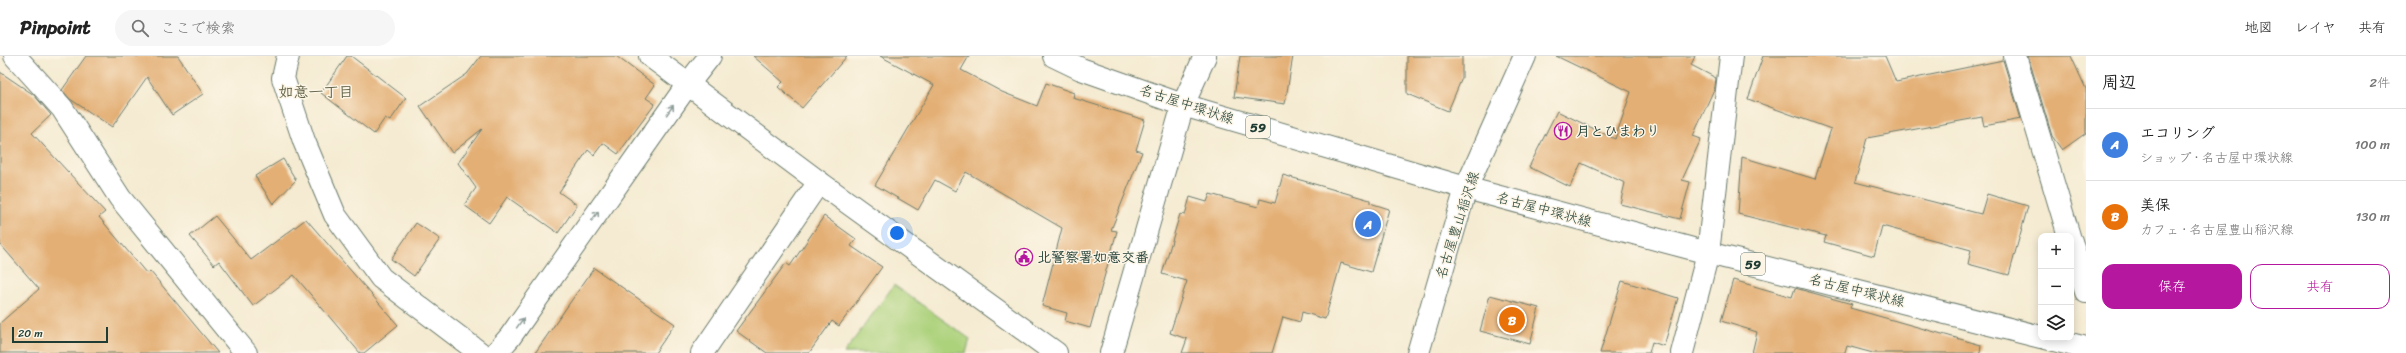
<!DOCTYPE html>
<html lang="ja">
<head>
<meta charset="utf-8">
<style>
	:root { --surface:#fff; --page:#f6f6f6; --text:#222; --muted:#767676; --line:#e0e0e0; --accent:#b5179e }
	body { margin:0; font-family:Sriracha,"Klee One",sans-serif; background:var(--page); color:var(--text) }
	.controls { position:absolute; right:12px; bottom:12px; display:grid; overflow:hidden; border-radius:8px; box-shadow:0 2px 10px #0003 }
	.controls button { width:36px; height:36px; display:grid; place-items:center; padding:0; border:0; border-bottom:1px solid var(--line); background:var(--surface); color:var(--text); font:20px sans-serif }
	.scale { position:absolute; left:12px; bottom:10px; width:96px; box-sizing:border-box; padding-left:4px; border:2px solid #1f3d34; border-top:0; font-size:11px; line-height:14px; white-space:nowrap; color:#1f3d34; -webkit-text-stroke:3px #fcf5e5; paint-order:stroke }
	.you { position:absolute; left:897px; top:177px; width:14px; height:14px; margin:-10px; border:3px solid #fff; border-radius:50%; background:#1a73e8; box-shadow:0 0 0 6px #1a73e833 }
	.badge { display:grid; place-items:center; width:26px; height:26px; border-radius:50%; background:var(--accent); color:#fff; font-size:13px; font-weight:700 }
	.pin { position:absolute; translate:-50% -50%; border:2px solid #fff; box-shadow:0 1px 4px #0006 }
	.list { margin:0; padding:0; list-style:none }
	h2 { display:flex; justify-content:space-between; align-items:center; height:52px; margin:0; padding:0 16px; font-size:17px }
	h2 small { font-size:13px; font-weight:400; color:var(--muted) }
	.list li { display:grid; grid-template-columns:26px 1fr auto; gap:12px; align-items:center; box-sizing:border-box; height:72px; padding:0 16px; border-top:1px solid var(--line) }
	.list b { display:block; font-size:15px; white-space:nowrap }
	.list p { margin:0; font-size:13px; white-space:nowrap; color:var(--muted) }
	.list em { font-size:13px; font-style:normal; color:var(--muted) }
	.actions { display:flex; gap:8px; padding:12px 16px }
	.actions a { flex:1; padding:9px 0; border:1px solid var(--accent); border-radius:12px; text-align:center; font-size:14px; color:var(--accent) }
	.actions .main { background:var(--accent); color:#fff }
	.icon { flex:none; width:22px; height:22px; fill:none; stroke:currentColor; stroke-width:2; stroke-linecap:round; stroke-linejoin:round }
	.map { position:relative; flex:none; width:2086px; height:297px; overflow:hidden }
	header { display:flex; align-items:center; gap:24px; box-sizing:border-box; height:56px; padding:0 20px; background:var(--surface); border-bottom:1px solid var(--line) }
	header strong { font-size:19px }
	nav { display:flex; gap:22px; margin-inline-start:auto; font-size:14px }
	.search { width:280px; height:36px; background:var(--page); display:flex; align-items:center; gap:10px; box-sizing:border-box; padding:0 14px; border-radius:22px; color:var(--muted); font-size:15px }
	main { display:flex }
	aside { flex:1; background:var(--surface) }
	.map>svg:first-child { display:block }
	.green { fill:#acd27c; stroke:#668858 }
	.building { fill:#e3af75 }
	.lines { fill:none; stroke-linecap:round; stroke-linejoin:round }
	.minor-casing { stroke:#6a7a6b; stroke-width:24 }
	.major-casing { stroke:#6a7a6b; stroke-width:24 }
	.minor { stroke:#fff; stroke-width:22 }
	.major { stroke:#fff; stroke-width:22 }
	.oneway { stroke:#8f9e9a }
	.labels { text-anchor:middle; stroke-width:3; stroke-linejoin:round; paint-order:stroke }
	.shield { fill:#fcf5e5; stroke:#617469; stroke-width:1 }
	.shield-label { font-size:13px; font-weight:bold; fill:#1f3d34 }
	.street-label { font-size:14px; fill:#1f3d34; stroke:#fcf5e5 }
	.poi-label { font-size:14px; font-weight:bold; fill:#1f3d34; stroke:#fcf5e5; text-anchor:start }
	.neighbourhood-label { font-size:15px; font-weight:bold; fill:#64654b; stroke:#fcf5e5 }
</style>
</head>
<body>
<header>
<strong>Pinpoint</strong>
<div class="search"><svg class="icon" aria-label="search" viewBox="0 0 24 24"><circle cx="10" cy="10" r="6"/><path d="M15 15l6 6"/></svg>ここで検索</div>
<nav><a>地図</a><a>レイヤ</a><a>共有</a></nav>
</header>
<main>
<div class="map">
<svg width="2086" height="297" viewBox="0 0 2086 297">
	<rect width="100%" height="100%" fill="#fcf5e5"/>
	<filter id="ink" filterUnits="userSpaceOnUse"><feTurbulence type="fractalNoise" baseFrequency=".025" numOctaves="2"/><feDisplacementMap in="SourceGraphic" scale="8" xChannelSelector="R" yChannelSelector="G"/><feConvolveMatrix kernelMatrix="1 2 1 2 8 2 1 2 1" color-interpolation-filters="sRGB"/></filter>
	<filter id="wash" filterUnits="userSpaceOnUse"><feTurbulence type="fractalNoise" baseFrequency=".012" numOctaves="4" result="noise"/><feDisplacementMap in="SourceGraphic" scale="16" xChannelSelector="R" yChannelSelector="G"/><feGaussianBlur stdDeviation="0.9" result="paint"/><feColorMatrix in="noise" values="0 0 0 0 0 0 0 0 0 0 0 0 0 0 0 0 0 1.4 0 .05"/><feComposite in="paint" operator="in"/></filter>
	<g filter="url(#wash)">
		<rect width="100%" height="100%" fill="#f5ebd2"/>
		<polygon class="green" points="894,229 970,283 966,297 844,297"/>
		<g id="blocks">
			<g class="building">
				<polygon points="86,0 178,0 203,38 172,59 147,21 112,71 70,43 62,34"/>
				<polygon points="347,0 351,0 406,42 390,65 385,62 374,78 321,37"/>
				<polygon points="481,0 616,0 655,29 646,42 655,48 618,98 603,87 594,99 588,94 559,136 577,149 558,177 507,141 489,167 464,149 476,132 458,107 482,73 452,97 420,50 467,18"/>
				<polygon points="753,0 847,0 802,52 778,31 783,26"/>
				<polygon points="880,0 969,0 961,14 1002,36 1037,50 1046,27 1074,37 1073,42 1145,64 1136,94 1142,96 1111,174 1117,175 1090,272 1065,265 1067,257 1042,250 1062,172 966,116 955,135 935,124 918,154 875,129 934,29"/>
				<polygon points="1240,0 1293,0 1285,48 1234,41"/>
				<polygon points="1407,0 1462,0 1462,22 1448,55 1407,38"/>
				<polygon points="1556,0 1695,0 1691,9 1716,22 1715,31 1693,80 1701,83 1682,124 1690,126 1680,163 1620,148 1625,127 1581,107 1570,131 1529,111 1557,55 1615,83 1631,36"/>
				<polygon points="1763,0 1885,0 1896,26 2003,4 2021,63 1984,70 1982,61 1867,82 1855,126 1981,158 1987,138 2028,150 2009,219 1968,208 1971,194 1882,170 1874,200 1824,186 1826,180 1738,158 1742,101 1815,123 1831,73 1748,43"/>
				<polygon points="2028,0 2071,0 2086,33 2086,77 2062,94 2052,80"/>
				<polygon points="0,16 34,39 51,59 32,77 105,156 99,161 147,218 150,215 218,297 0,297 0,267 39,233 0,188"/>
				<polygon points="283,103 296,124 273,148 255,120"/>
				<polygon points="1283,119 1370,144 1370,147 1389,153 1371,216 1341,207 1325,263 1302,256 1300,266 1283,261 1272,297 1182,297 1187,283 1170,277 1187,225 1162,218 1180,158 1185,159 1190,141 1207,146 1210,138 1258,151 1260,143 1275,147"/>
				<polygon points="215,160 251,204 306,163 398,269 364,297 360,297 294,219 253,250 219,205 214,209 190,180"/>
				<polygon points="824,160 856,183 851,190 882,211 839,270 832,265 809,297 767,297 736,275 786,207 790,210"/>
				<polygon points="416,167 440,183 414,220 391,203"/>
				<polygon points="594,212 675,268 655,297 535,297"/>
				<polygon points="1733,224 1792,241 1795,232 1852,248 1850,252 1981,289 1980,297 1873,297 1847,290 1845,297 1752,297 1757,276 1721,265"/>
				<polygon points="1622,225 1678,242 1664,290 1652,286 1649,297 1600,297"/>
				<polygon points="1490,239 1539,252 1530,288 1480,275"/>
			</g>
		</g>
	</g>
	<g filter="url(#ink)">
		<use href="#blocks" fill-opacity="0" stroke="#6a7a6b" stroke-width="1"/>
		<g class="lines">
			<defs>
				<g id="minor">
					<polyline points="15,0 62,52 120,142 246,297"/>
					<polyline points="288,0 283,22 304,85 335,159 381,222 480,297"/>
					<polyline points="650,0 819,126 1056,297"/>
					<polyline points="2015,0 2069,180"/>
					<polyline points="2071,185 2086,236"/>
					<polyline points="496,297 510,281 688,28 710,0"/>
					<polyline points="702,297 819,126"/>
					<polyline points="1111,297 1183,49 1205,0"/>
					<polyline points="1682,297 1708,197 1731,0"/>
				</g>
				<g id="major">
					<polyline points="1054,0 1081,13 1183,49 1466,132 1708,197 2041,281"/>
					<polyline points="2046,282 2086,292"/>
					<polyline points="1418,297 1466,132 1525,0"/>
				</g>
			</defs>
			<use href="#minor" class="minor-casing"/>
			<use href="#major" class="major-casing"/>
			<use href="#minor" class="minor"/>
			<use href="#major" class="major"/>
		</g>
		<defs><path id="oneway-shaft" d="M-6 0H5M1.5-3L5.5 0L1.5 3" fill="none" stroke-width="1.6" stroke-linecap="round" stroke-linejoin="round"/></defs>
		<g class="oneway">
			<use href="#oneway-shaft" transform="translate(670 54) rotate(-55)"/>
			<use href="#oneway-shaft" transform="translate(595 160) rotate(-55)"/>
			<use href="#oneway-shaft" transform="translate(520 267) rotate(-55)"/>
		</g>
	</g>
	<defs>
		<symbol id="restaurant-ring" viewBox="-11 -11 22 22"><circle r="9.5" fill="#fcf5e5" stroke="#b5179e" stroke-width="1.5"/><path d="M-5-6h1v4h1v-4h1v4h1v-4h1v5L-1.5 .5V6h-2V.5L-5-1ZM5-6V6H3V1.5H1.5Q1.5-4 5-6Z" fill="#b5179e"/></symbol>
		<symbol id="civic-ring" viewBox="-11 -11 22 22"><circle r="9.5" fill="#fcf5e5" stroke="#b5179e" stroke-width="1.5"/><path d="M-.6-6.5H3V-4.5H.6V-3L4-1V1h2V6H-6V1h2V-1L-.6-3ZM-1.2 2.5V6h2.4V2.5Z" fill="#b5179e"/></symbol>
	</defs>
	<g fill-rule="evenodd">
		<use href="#restaurant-ring" x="1553" y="65" width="20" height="20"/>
		<use href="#civic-ring" x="1014" y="191" width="20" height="20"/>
	</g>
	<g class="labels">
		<g class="shield">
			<rect x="1246" y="60" width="24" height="22" rx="3"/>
			<rect x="1741" y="197" width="24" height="22" rx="3"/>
		</g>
		<g class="shield-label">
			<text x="1258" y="76">59</text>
			<text x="1753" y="213">59</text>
		</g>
		<g class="street-label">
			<text transform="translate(1187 48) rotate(18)" y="5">名古屋中環状線</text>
			<text transform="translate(1544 153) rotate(15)" y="5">名古屋中環状線</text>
			<text transform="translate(1457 169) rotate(-72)" y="5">名古屋豊山稲沢線</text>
			<text transform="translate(1857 234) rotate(14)" y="5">名古屋中環状線</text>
		</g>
		<g class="poi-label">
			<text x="1576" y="80">月とひまわり</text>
			<text x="1037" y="206">北警察署如意交番</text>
		</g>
		<g class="neighbourhood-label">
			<text x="316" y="41">如意一丁目</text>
		</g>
	</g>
</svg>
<div class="controls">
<button>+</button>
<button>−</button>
<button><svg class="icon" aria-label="layers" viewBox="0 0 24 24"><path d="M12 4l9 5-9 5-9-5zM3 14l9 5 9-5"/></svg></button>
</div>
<div class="scale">20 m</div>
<div class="you"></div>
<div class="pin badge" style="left:1368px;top:168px;background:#3f7fe0">A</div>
<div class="pin badge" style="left:1512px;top:264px;background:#e8710a">B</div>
</div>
<aside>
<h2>周辺<small>2件</small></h2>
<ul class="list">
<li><span class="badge" style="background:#3f7fe0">A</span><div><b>エコリング</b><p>ショップ · 名古屋中環状線</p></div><em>100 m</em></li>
<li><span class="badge" style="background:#e8710a">B</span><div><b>美保</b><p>カフェ · 名古屋豊山稲沢線</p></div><em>130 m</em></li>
</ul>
<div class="actions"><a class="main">保存</a><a>共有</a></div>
</aside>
</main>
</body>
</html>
